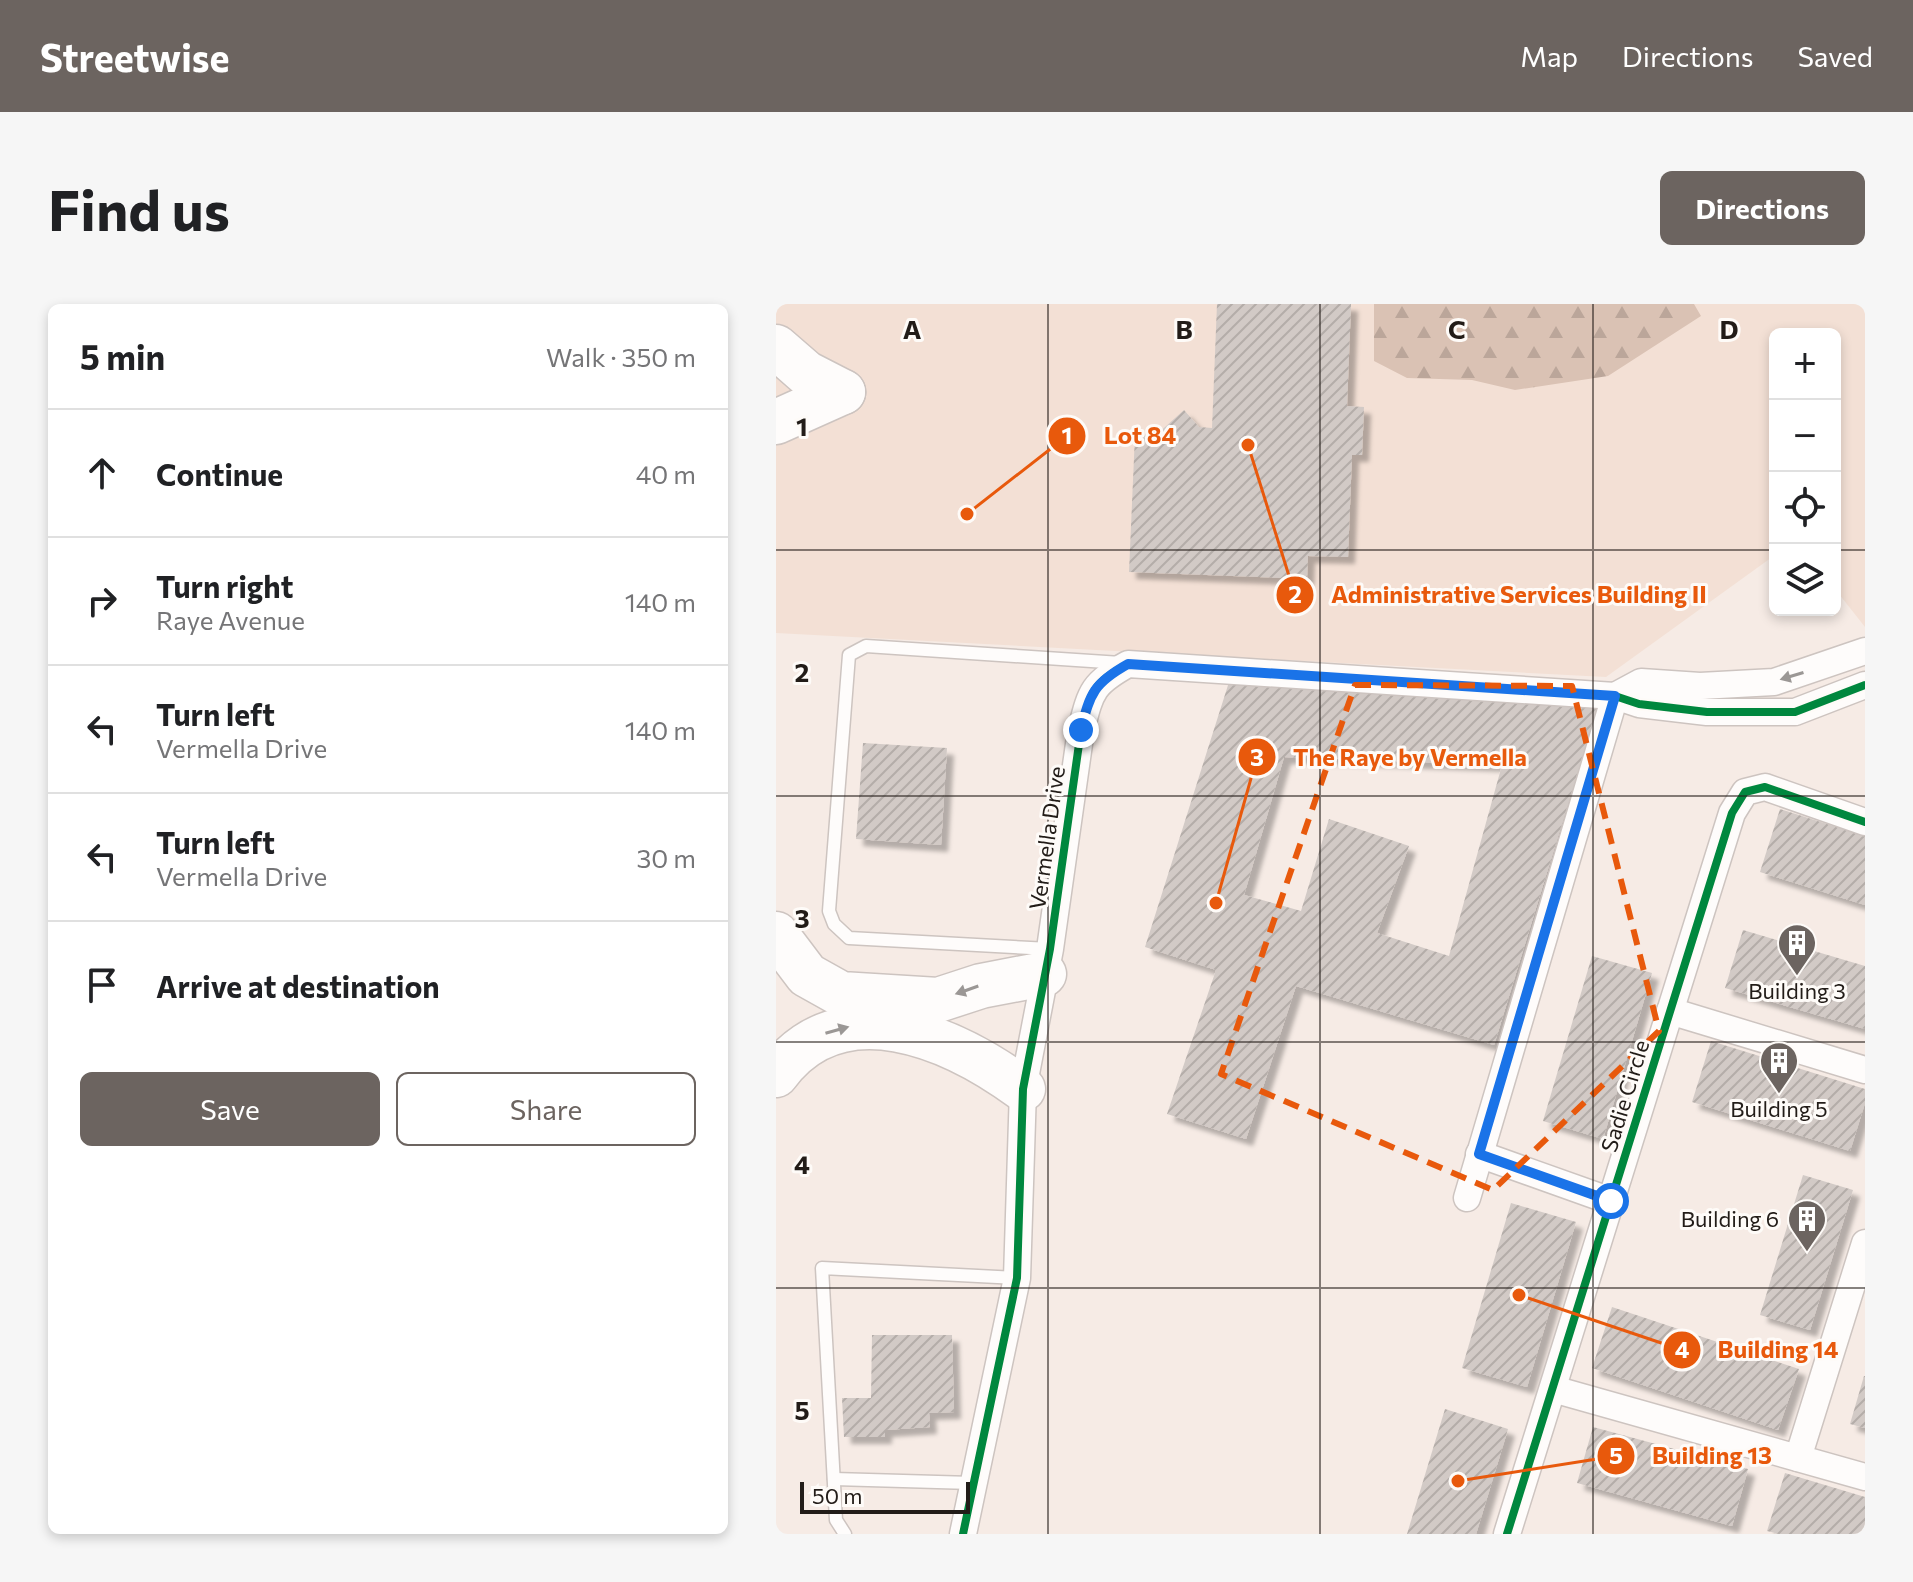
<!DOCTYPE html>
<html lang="en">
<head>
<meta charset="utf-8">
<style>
	:root { --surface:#fff; --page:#f6f6f6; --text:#202124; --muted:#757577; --line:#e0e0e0; --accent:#6c6460 }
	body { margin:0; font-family:Commissioner,sans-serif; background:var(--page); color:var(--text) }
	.controls { position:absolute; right:24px; top:24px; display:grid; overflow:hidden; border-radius:12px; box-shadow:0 4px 12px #0003 }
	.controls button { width:72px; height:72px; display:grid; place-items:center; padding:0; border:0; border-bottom:2px solid var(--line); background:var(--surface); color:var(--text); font:40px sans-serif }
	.scale { position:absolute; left:24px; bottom:20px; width:170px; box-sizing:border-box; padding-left:8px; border:4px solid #221c18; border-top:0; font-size:22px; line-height:28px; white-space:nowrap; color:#221c18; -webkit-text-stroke:6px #fefbf8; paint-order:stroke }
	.stop { position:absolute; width:24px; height:24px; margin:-18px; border:6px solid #1a73e8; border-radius:50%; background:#fff }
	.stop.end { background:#1a73e8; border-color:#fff; box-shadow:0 2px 8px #0008 }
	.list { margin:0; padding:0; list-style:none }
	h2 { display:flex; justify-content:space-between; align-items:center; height:104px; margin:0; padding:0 32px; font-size:34px }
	h2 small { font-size:26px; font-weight:400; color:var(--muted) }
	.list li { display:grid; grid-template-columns:52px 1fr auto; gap:24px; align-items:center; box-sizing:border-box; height:128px; padding:0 32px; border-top:2px solid var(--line) }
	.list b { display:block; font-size:30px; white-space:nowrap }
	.list p { margin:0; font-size:26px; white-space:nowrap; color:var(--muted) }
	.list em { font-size:26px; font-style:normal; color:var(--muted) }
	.actions { display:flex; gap:16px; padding:24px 32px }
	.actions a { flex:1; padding:18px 0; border:2px solid var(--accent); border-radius:12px; text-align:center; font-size:28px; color:var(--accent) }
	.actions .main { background:var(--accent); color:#fff }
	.icon { flex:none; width:44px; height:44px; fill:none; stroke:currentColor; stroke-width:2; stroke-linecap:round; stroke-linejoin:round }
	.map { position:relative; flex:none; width:1089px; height:1230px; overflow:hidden; border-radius:12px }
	header { display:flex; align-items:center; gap:48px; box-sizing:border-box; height:112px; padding:0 40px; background:var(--accent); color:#fff }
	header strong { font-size:38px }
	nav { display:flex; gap:44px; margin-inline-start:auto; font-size:28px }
	.intro { display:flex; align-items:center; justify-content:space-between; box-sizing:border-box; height:192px; padding:0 48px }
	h1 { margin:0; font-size:56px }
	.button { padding:20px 36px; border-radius:12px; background:var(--accent); color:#fff; font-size:28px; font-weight:700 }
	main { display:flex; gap:48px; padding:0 48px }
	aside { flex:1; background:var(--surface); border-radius:12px; box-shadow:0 4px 12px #0003 }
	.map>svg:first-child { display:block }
	.built { fill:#f3e0d5 }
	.forest { fill:url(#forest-firs) }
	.building { fill:url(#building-hatch); fill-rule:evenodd; filter:url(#shadow) }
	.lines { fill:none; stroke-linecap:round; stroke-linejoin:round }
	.lane-casing { stroke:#cdc4c0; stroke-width:15 }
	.street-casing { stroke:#cdc4c0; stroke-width:29 }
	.highway-casing { stroke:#cdc4c0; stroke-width:47 }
	.lane { stroke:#fefcfb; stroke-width:12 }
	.street { stroke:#fefcfb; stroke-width:26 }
	.highway { stroke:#fefcfb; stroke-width:44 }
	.cycleway-casing { stroke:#fefbf8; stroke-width:13 }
	.cycleway { stroke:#00873e; stroke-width:8 }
	.oneway { fill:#9b9795 }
	.route { stroke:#1a73e8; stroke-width:10 }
	.marked { fill:none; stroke:#e8590c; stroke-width:6; stroke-dasharray:16 10; stroke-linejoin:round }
	.grid { fill:none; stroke:#221c18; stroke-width:2; stroke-opacity:0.55 }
	.labels { text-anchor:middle; stroke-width:6; stroke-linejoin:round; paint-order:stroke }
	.street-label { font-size:22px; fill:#221c18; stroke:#fefbf8 }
	.poi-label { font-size:22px; fill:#221c18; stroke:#fefbf8 }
	.grid-label { font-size:26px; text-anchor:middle; font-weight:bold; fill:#221c18; stroke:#fefbf8; stroke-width:6; stroke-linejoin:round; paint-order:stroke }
	.leader { fill:none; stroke:#e8590c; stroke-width:3 }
	.callout-dot { fill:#e8590c; stroke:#fefbf8; stroke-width:3 }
	.mark-label { font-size:24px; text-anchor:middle; font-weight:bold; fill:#fff }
	.callout-label { font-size:24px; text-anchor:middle; font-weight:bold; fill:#e8590c; stroke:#fefbf8; stroke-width:6; stroke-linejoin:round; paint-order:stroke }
</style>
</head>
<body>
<header>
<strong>Streetwise</strong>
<nav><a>Map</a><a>Directions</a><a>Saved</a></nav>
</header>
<div class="intro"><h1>Find us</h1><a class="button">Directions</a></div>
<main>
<aside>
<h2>5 min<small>Walk · 350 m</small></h2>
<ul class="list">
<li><svg class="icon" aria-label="ahead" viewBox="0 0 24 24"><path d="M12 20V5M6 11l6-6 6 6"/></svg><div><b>Continue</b></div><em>40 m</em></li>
<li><svg class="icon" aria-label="right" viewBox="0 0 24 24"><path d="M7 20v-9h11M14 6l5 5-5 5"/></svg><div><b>Turn right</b><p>Raye Avenue</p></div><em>140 m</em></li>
<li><svg class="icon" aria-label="left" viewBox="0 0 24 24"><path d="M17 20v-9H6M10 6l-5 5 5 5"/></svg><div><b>Turn left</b><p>Vermella Drive</p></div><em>140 m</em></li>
<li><svg class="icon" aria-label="left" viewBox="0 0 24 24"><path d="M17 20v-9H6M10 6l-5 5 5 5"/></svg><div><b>Turn left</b><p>Vermella Drive</p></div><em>30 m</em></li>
<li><svg class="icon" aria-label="arrive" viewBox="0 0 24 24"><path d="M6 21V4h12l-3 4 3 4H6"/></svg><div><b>Arrive at destination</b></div></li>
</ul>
<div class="actions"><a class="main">Save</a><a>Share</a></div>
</aside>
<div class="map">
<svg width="1089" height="1230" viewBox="0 0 1089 1230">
	<defs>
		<pattern id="forest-firs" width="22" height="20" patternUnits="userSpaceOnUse" patternTransform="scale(2)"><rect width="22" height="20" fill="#dac2b4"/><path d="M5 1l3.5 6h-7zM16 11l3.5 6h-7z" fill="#bba69a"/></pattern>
		<pattern id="building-hatch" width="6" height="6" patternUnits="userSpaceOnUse" patternTransform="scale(2)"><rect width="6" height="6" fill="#d2cac6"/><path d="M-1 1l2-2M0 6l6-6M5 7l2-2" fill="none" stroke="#b4ada9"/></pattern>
		<filter id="shadow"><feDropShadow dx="7" dy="7" stdDeviation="2" flood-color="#0004"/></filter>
	</defs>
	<rect width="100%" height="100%" fill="#f6ebe5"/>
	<polygon class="built" points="0,0 1089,0 1089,323 1059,285 1059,30 999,30 999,251 830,373 0,329"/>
	<polygon class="forest" points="598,0 918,0 925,12 832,72 739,86 696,76 631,74 598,57"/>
	<g class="building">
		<polygon points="441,0 575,0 571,102 588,103 586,151 576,151 572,253 532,252 531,275 353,268 359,131 379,132 408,106 423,123 436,124"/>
		<path d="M453,378L821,405L718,741L520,682L470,835L391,810L440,666L369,643ZM508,453L726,461L673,652L601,629L633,542L553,515L525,607L468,591Z"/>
		<polygon points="87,439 171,444 165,541 80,535"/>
		<polygon points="1004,505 1089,532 1089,601 984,568"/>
		<polygon points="967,626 1089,662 1089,725 949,684"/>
		<polygon points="816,652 876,669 827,835 767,817"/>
		<polygon points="935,737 1089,785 1089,799 1074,847 916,798"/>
		<polygon points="1027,871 1077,886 1034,1026 984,1011"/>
		<polygon points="735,899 800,918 751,1083 686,1064"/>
		<polygon points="836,1003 1023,1065 1002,1126 816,1064"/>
		<polygon points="96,1031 176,1031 178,1108 153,1109 154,1123 109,1126 109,1133 68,1133 66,1094 95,1094"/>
		<polygon points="1088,1072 1089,1072 1089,1124 1074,1120"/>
		<polygon points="669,1105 732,1125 700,1230 631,1230"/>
		<polygon points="817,1123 972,1165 956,1222 801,1179"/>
		<polygon points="1009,1169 1089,1193 1089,1230 1003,1230 991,1227"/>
	</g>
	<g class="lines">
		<defs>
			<g id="lane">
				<polyline points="274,645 73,634 58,620 53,607 73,351 90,342 345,359"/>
				<polyline points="58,1175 196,1179"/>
				<polyline points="69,1230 60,1216 46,964 241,974"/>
			</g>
			<g id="street">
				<polyline points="839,392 865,378 924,382 998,378 1089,347"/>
				<polyline points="894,707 1089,766"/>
				<polyline points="703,850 835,897"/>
				<polyline points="691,894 839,392"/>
				<polyline points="777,1085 1089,1173"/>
				<polyline points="1022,1154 1089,939"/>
				<path d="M187,1230L241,974L247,785L274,645L305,426C315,387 316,380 352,360L839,392L863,400L931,408H1019L1089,381"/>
				<polyline points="731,1230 956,509 969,488 989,483 1089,518"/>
			</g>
			<g id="highway">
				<polyline points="0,43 30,69 67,88"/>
				<polyline points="0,118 67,88"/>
				<polyline points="0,630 31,671 65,690 162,696 205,682 268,670"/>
				<path d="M0,771C64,683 176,733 247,785"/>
			</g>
		</defs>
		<use href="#lane" class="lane-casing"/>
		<use href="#street" class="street-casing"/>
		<use href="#highway" class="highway-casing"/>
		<use href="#lane" class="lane"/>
		<use href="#street" class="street"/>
		<use href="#highway" class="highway"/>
		<defs>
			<g id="cycleway">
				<path d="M187,1230L241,974L247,785L274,645L305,426C315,387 316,380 352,360L839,392L863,400L931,408H1019L1089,381"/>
				<polyline points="731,1230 956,509 969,488 989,483 1089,518"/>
			</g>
		</defs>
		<use href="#cycleway" class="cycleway-casing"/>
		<use href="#cycleway" class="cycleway"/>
	</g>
	<defs><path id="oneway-solid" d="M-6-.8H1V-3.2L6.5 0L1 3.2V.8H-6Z" transform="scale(2)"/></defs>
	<g class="oneway">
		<use href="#oneway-solid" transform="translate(1016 372) rotate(163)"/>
		<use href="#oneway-solid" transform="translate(191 686) rotate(161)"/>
		<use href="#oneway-solid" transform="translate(61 726) rotate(-16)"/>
	</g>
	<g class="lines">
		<path class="route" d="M305,426C314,389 318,379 352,360L839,392L703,850L835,897"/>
	</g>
	<path class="marked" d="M579,381L796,382L883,727L717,886L445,770Z"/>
	<path class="grid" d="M272,0V1230M544,0V1230M817,0V1230M0,246H999M1059,246H1089M0,492H1089M0,738H1089M0,984H1089"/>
	<defs>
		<symbol id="building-pin" viewBox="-11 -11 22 30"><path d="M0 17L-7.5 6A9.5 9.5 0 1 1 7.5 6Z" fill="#6c6460" stroke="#fefbf8"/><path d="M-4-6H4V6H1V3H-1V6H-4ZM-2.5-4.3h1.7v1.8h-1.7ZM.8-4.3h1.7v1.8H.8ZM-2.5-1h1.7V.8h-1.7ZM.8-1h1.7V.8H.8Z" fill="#fff"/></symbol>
	</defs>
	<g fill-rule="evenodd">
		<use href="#building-pin" x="999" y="617" width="44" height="60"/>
		<use href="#building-pin" x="981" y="735" width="44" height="60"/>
		<use href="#building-pin" x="1009" y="893" width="44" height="60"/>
	</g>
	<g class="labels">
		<g class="street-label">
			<text transform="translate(271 534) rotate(-82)" y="8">Vermella Drive</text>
			<text transform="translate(849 792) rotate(-73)" y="8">Sadie Circle</text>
		</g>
		<g class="poi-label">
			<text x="1021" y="695">Building 3</text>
			<text x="1003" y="813">Building 5</text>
			<text x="1003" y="923" text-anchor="end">Building 6</text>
		</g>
	</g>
	<g class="grid-label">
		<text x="136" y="35">A</text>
		<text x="408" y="35">B</text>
		<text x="681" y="35">C</text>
		<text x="953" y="35">D</text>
		<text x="26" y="132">1</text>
		<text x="26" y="378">2</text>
		<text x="26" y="624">3</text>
		<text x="26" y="870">4</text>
		<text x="26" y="1116">5</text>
	</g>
	<path class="leader" d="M191 210L291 132M472 141L519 291M440 599L481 453M743 991L906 1046M682 1177L840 1152"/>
	<g class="callout-dot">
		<circle cx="191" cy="210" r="8"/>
		<circle cx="472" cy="141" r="8"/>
		<circle cx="440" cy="599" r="8"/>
		<circle cx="743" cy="991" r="8"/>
		<circle cx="682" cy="1177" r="8"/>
		<circle cx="291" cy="132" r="20"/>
		<circle cx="519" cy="291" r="20"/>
		<circle cx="481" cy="453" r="20"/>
		<circle cx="906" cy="1046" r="20"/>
		<circle cx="840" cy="1152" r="20"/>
	</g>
	<g class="mark-label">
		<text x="291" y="140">1</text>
		<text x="519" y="299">2</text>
		<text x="481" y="462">3</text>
		<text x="906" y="1054">4</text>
		<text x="840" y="1160">5</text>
	</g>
	<g class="callout-label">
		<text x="364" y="140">Lot 84</text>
		<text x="743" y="299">Administrative Services Building II</text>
		<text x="634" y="462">The Raye by Vermella</text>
		<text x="1002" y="1054">Building 14</text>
		<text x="936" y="1160">Building 13</text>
	</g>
</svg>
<div class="controls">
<button>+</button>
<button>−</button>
<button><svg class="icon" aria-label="locate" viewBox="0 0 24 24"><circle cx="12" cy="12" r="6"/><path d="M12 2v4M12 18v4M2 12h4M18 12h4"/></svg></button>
<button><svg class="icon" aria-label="layers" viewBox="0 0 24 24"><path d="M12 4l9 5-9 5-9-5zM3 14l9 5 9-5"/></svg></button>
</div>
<div class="scale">50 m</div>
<div class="stop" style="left:835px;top:897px"></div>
<div class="stop end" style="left:305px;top:426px"></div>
</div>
</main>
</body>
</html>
